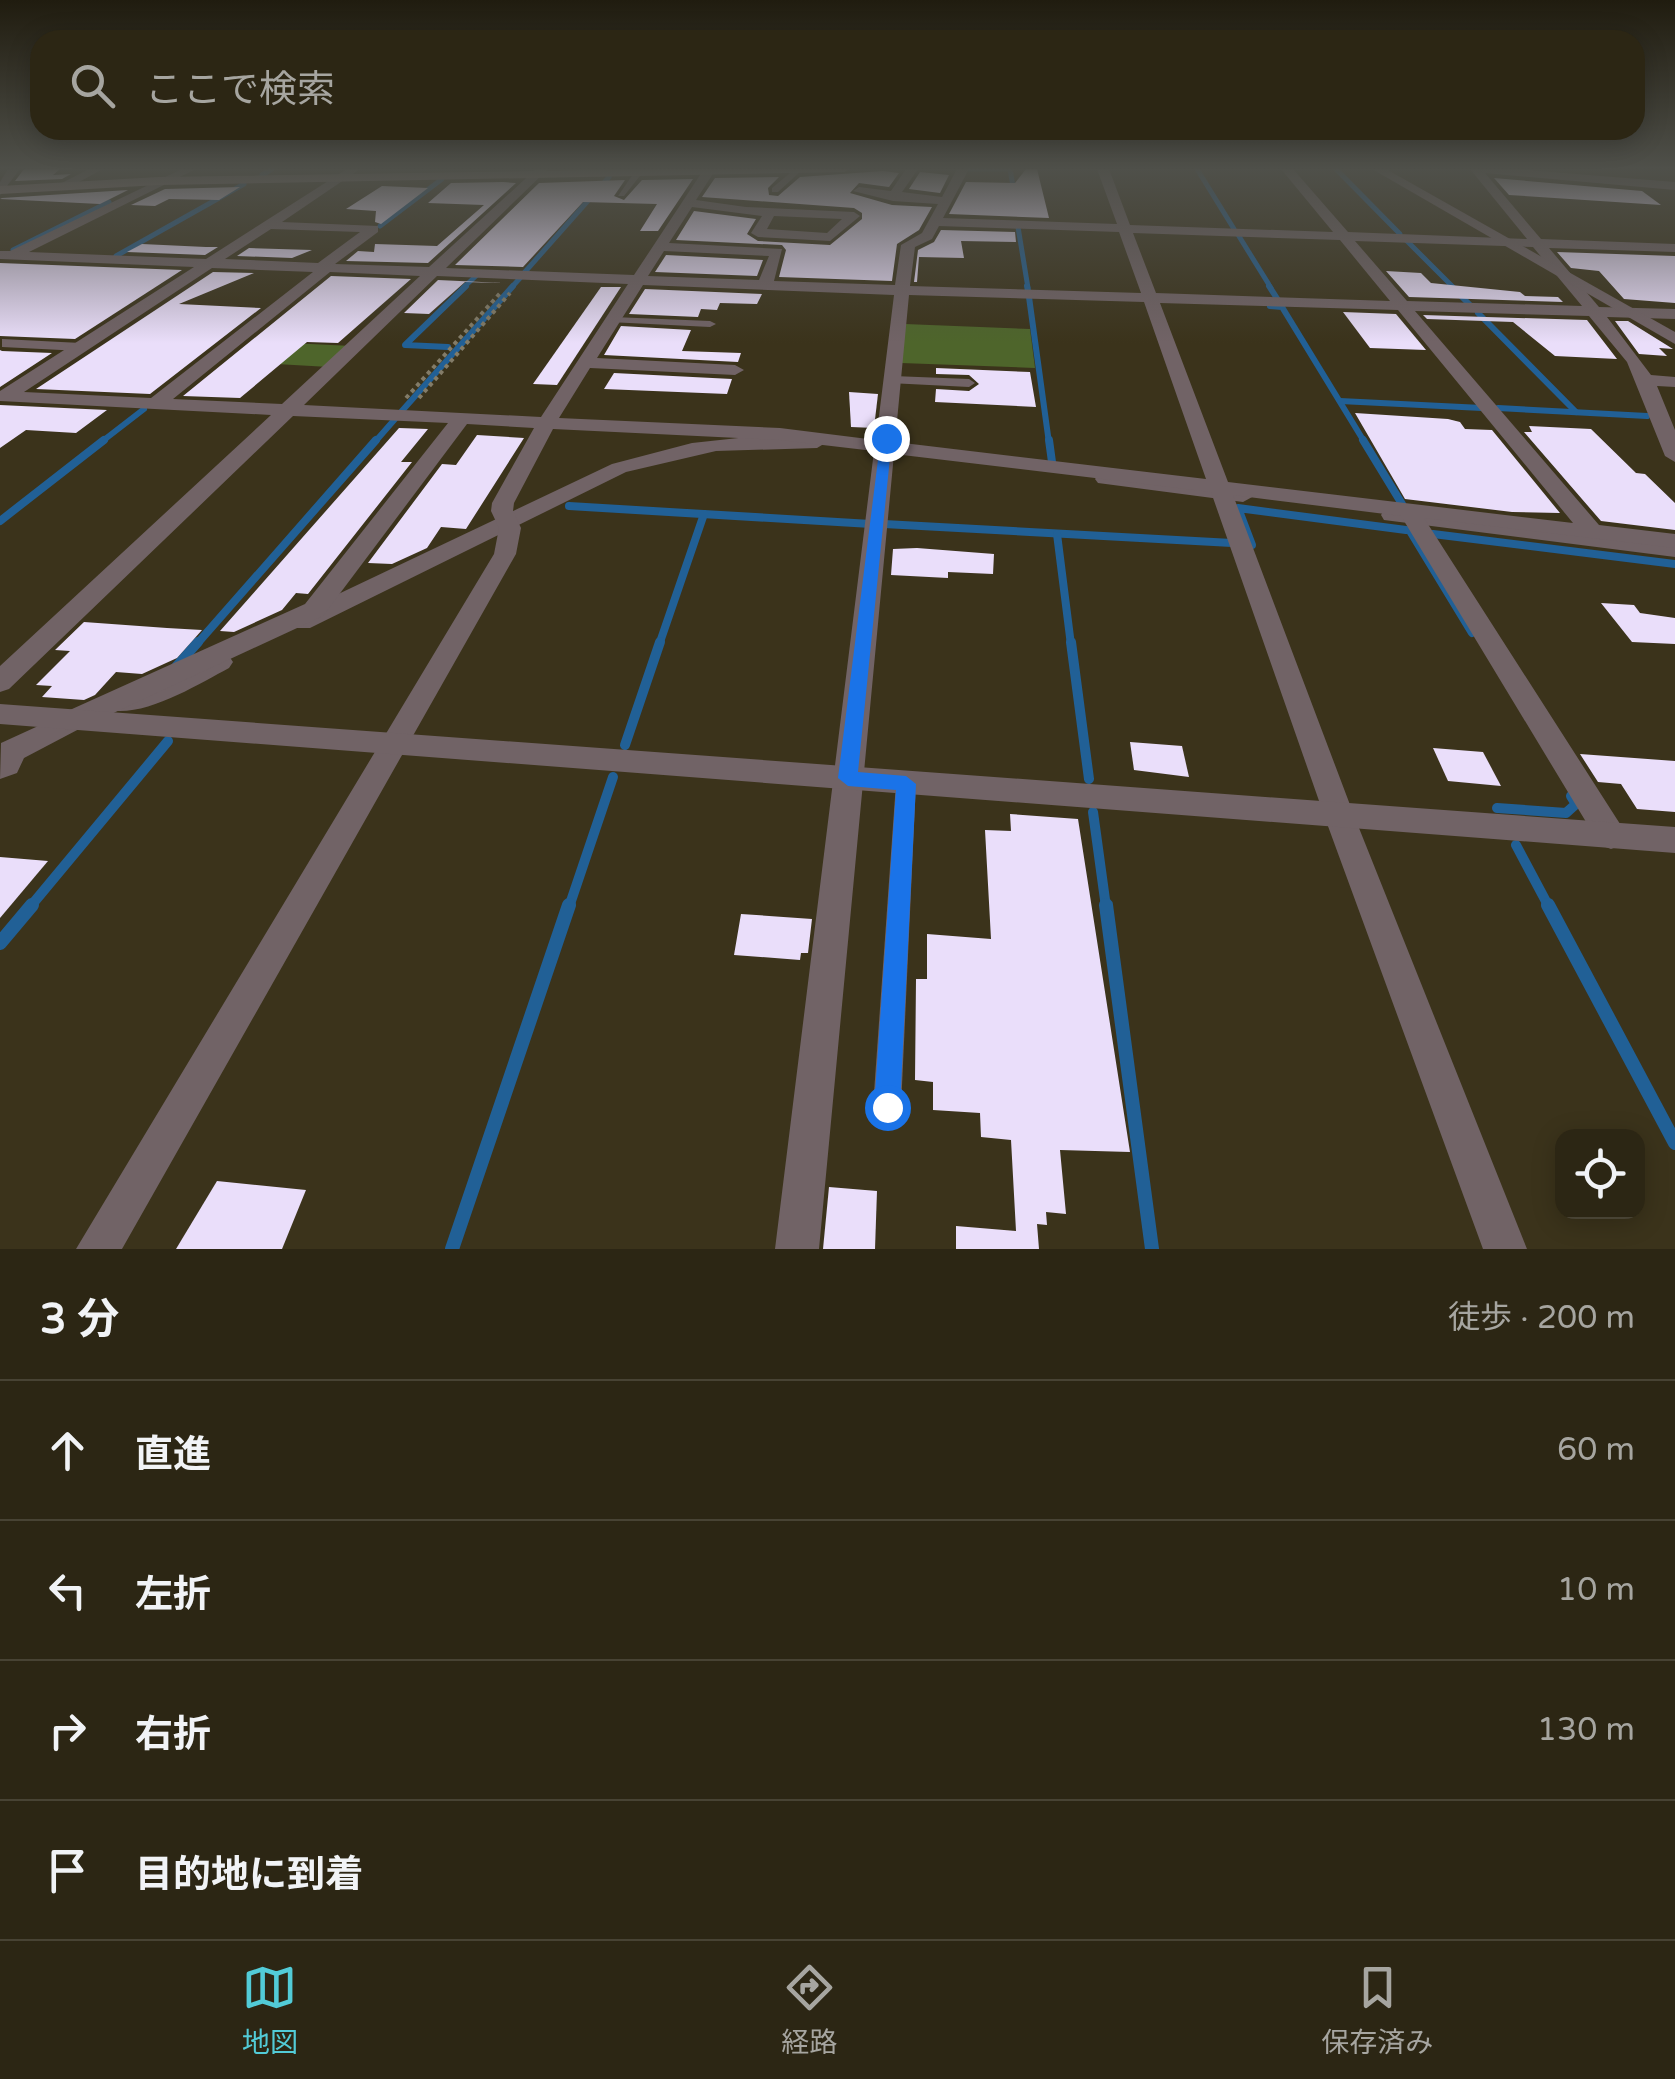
<!DOCTYPE html>
<html lang="ja">
<head>
<meta charset="utf-8">
<style>
	:root { --surface:#2c2614; --page:#383222; --text:#f1f3f6; --muted:#a6a5a0; --line:#484334; --accent:#52cbd7 }
	body { margin:0; font-family:"Varela Round","Noto Sans JP",sans-serif; background:var(--page); color:var(--text) }
	.controls { position:absolute; right:30px; bottom:30px; display:grid; overflow:hidden; border-radius:20px; box-shadow:0 5px 25px #0003 }
	.controls button { width:90px; height:90px; display:grid; place-items:center; padding:0; border:0; border-bottom:2px solid var(--line); background:var(--surface); color:var(--text); font:50px sans-serif }
	.stop { position:absolute; width:30px; height:30px; margin:-22px; border:8px solid #1a73e8; border-radius:50%; background:#fff }
	.stop.end { background:#1a73e8; border-color:#fff; box-shadow:0 2px 10px #0008 }
	.list { margin:0; padding:0; list-style:none }
	h2 { display:flex; justify-content:space-between; align-items:center; height:130px; margin:0; padding:0 40px; font-size:42px }
	h2 small { font-size:32px; font-weight:400; color:var(--muted) }
	.list li { display:grid; grid-template-columns:65px 1fr auto; gap:30px; align-items:center; box-sizing:border-box; height:140px; padding:0 40px; border-top:2px solid var(--line) }
	.list b { display:block; font-size:38px; white-space:nowrap }
	.list em { font-size:32px; font-style:normal; color:var(--muted) }
	.icon { flex:none; width:55px; height:55px; fill:none; stroke:currentColor; stroke-width:2; stroke-linecap:round; stroke-linejoin:round }
	.map { position:relative; flex:none; width:1675px; height:1249px; overflow:hidden }
	.search { position:absolute; background:var(--surface); box-shadow:0 5px 25px #0003; left:30px; right:30px; top:30px; height:110px; display:flex; align-items:center; gap:25px; box-sizing:border-box; padding:0 35px; border-radius:30px; color:var(--muted); font-size:38px }
	.sheet { height:690px; background:var(--surface) }
	nav { display:flex; justify-content:space-around; align-items:center; box-sizing:border-box; height:140px; border-top:2px solid var(--line); background:var(--surface); font-size:28px; color:var(--muted) }
	nav a { display:grid; justify-items:center; gap:5px }
	nav .on { color:var(--accent) }
	.map>svg:first-child { display:block }
	.green { fill:#4e652b }
	.lines { fill:none; stroke-linecap:round; stroke-linejoin:round }
	.stream-far4 { stroke:#216096; stroke-width:5 }
	.stream-far3 { stroke:#216096; stroke-width:6 }
	.stream-far2 { stroke:#216096; stroke-width:8 }
	.stream-far1 { stroke:#216096; stroke-width:10 }
	.stream { stroke:#216096; stroke-width:14 }
	.building { fill:#eadefa }
	.path { stroke:#837c68; stroke-width:4; stroke-dasharray:4 4; stroke-linecap:butt }
	.service { fill:#716366; fill-rule:evenodd }
	.pedestrian { fill:#716366; fill-rule:evenodd }
	.minor { fill:#716366; fill-rule:evenodd }
	.tertiary { fill:#716366; fill-rule:evenodd }
	.secondary { fill:#937e81; fill-rule:evenodd }
	.route { fill:#1a73e8 }
</style>
</head>
<body>
<div class="map">
<svg width="1675" height="1249" viewBox="0 0 1675 1249">
	<rect width="100%" height="100%" fill="#3b331b"/>
	<g class="green">
		<polygon points="905,324 1030,329 1035,368 901,363"/>
		<polygon points="269,342 352,346 329,367 243,362"/>
	</g>
	<g class="lines">
		<g class="stream-far4">
			<polyline points="967,169 1010,169 1014,192"/>
			<polyline points="1197,169 1234,229"/>
			<polyline points="1336,169 1400,234"/>
			<polyline points="262,175 272,169"/>
			<polyline points="380,226 442,179"/>
			<polyline points="1018,227 1028,288"/>
			<polyline points="1237,233 1271,288"/>
			<polyline points="1404,238 1454,288"/>
			<polyline points="13,250 109,202"/>
			<polyline points="116,256 244,184"/>
			<polyline points="524,273 609,177"/>
			<polyline points="463,288 477,275"/>
			<polyline points="511,288 521,277"/>
		</g>
		<g class="stream-far3">
			<polyline points="1027,286 1028,291"/>
			<polyline points="1269,286 1278,300"/>
			<polyline points="1451,286 1472,307"/>
			<polyline points="1029,297 1049,443"/>
			<polyline points="1270,306 1282,307 1365,443"/>
			<polyline points="1478,313 1576,412"/>
			<polyline points="448,347 405,345 466,286"/>
			<polyline points="1340,401 1482,408"/>
			<polyline points="1498,408 1647,416"/>
			<polyline points="401,412 513,286"/>
			<polyline points="100,443 144,409"/>
			<polyline points="374,443 395,419"/>
		</g>
		<g class="stream-far2">
			<polyline points="1049,440 1052,462"/>
			<polyline points="1363,440 1402,504"/>
			<polyline points="569,506 871,524"/>
			<polyline points="0,521 104,440"/>
			<polyline points="884,524 1232,543"/>
			<polyline points="1410,531 1472,633"/>
			<polyline points="1057,534 1071,645"/>
			<polyline points="1433,534 1675,564"/>
			<polyline points="1248,545 1252,545 1238,508 1406,530"/>
			<polyline points="196,645 376,440"/>
			<polyline points="659,645 704,514"/>
		</g>
		<g class="stream-far1">
			<polyline points="1071,642 1089,779"/>
			<polyline points="175,668 198,642"/>
			<polyline points="625,745 660,642"/>
			<polyline points="1497,808 1566,813 1576,804 1571,796"/>
			<polyline points="1093,812 1106,907"/>
			<polyline points="1516,845 1549,907"/>
			<polyline points="30,907 168,741"/>
			<polyline points="569,907 613,777"/>
		</g>
		<g class="stream">
			<polyline points="1106,905 1152,1249"/>
			<polyline points="1548,905 1675,1143"/>
			<polyline points="0,943 32,905"/>
			<polyline points="452,1249 569,905"/>
		</g>
	</g>
	<g class="building">
		<polygon points="24,169 60,169 53,175 71,174 62,179 15,181"/>
		<polygon points="1026,169 1037,169 1049,218 949,214 966,182 1015,183"/>
		<polygon points="883,171 899,173 889,187 859,183 850,193 892,205 932,207 919,230 897,244 892,281 779,277 786,250 782,245 676,240 694,211 756,219 747,234 758,241 830,245 862,219 862,213 854,208 702,197 715,178 779,177 768,188 769,195 778,196 800,177"/>
		<polygon points="920,172 949,175 940,193 909,189"/>
		<polygon points="1494,178 1642,191 1661,205 1509,195"/>
		<polygon points="693,179 658,231 640,231 657,204 583,202 523,267 455,265 539,183 625,180 614,196 624,200 642,180"/>
		<polygon points="503,182 516,183 428,263 346,261 358,251 374,252 375,244 437,246 484,205 428,203 451,183"/>
		<polygon points="382,186 428,188 381,224 375,222 376,211 346,209"/>
		<polygon points="240,187 219,200 169,199 155,206 131,205 165,189"/>
		<polygon points="128,190 100,204 0,199 2,198"/>
		<polygon points="941,230 1015,232 1016,242 961,241 964,258 919,257 917,282 914,282 918,250 934,242"/>
		<polygon points="142,244 206,247 218,247 205,255 127,252"/>
		<polygon points="249,248 312,250 292,258 237,256"/>
		<polygon points="1557,252 1675,256 1675,303 1624,299 1599,271 1571,268"/>
		<polygon points="666,255 763,260 757,276 655,272"/>
		<polygon points="0,263 182,270 75,339 0,336"/>
		<polygon points="1386,271 1421,273 1431,283 1520,292 1525,296 1558,297 1563,302 1409,297"/>
		<polygon points="213,272 254,273 179,304 261,308 150,394 36,389"/>
		<polygon points="331,276 411,279 338,343 307,342 240,398 183,396"/>
		<polygon points="438,280 503,283 465,282 429,314 404,313"/>
		<polygon points="621,287 557,385 533,384 601,287"/>
		<polygon points="645,289 762,294 757,304 720,303 717,310 701,309 698,317 629,314"/>
		<polygon points="1343,312 1396,314 1426,350 1370,348"/>
		<polygon points="1423,315 1587,320 1617,359 1555,356 1513,322 1427,319"/>
		<polygon points="1615,321 1628,321 1673,349 1659,348 1667,356 1639,354"/>
		<polygon points="621,326 691,330 682,351 741,353 738,362 604,355"/>
		<polygon points="0,350 2,351 52,353 0,387"/>
		<polygon points="936,368 1030,372 1036,407 935,402 936,389 969,391 979,384 969,375 936,374"/>
		<polygon points="614,373 732,379 727,394 604,389"/>
		<polygon points="849,392 878,394 874,428 851,427"/>
		<polygon points="0,405 107,410 76,433 26,430 0,448"/>
		<polygon points="1355,413 1448,419 1460,422 1465,429 1492,430 1560,513 1512,512 1405,499"/>
		<polygon points="1529,426 1591,429 1636,473 1645,474 1675,503 1675,530 1601,521 1524,432 1532,432"/>
		<polygon points="399,428 428,429 401,462 412,462 308,594 296,593 282,610 234,632 220,631"/>
		<polygon points="477,435 524,438 466,529 441,527 427,548 392,564 368,563 442,464 456,465"/>
		<polygon points="917,548 994,554 993,574 948,572 948,578 891,575 893,549"/>
		<polygon points="1601,603 1634,605 1640,613 1675,618 1675,644 1632,642"/>
		<polygon points="84,622 167,628 202,630 177,658 142,674 116,672 95,695 84,700 42,697 52,686 36,685 70,651 55,650"/>
		<polygon points="1130,742 1182,746 1189,777 1134,770"/>
		<polygon points="1433,748 1483,752 1501,786 1448,781"/>
		<polygon points="1580,754 1675,761 1675,812 1637,809 1621,784 1598,782"/>
		<polygon points="1010,814 1078,819 1130,1152 1060,1150 1066,1214 1046,1212 1047,1225 1037,1224 1039,1249 956,1249 956,1226 1016,1231 1011,1140 981,1137 980,1113 933,1110 933,1082 915,1080 916,979 927,979 927,934 991,939 985,830 1011,831"/>
		<polygon points="0,857 48,861 0,918"/>
		<polygon points="741,914 812,919 808,953 801,953 800,960 734,955"/>
		<polygon points="217,1181 306,1190 282,1249 176,1249"/>
		<polygon points="829,1187 877,1191 875,1249 823,1249"/>
	</g>
	<g class="lines">
		<g class="path">
			<polyline points="406,398 502,291"/>
			<polyline points="419,398 510,293"/>
		</g>
		<g class="service">
			<polygon points="795,169 803,169 778,192 772,192 772,188"/>
			<polygon points="636,170 643,172 624,196 618,196"/>
			<polygon points="613,317 710,321 716,324 710,327 609,322 609,318"/>
			<polygon points="2,339 81,343 87,347 81,351 2,347"/>
			<polygon points="893,376 969,379 975,383 969,387 889,383 887,380"/>
			<polygon points="906,775 913,777 916,783 901,1107 897,1117 887,1121 877,1117 873,1107 896,783 899,777"/>
		</g>
		<g class="pedestrian">
			<polygon points="766,435 817,436 827,442 817,448 716,451 626,472 310,628 292,628 289,622 292,616 612,464 692,443"/>
			<polygon points="1105,473 1243,490 1254,496 1243,502 1098,483 1095,479 1098,475"/>
			<polygon points="1392,508 1675,543 1675,557 1384,520 1381,515 1384,510"/>
			<path d="M220,653L229,656L233,662L229,668C197,685 141,720 105,709L101,702L105,695L135,686L146,688Z"/>
			<polygon points="71,711 81,714 85,721 81,728 24,758 17,773 0,779 1,743"/>
		</g>
		<g class="minor">
			<polygon points="8,169 20,169 0,195 0,182"/>
			<polygon points="89,169 103,169 66,189 56,186"/>
			<path d="M182,169H196L29,252L206,259L347,169H360L282,222L378,226V232L335,264L429,267L536,169H548L446,268L634,275L704,169H716L696,200L746,207L854,212L860,216L830,241L758,237L751,233L762,216L692,207L669,243L782,249L774,281L895,285L901,245L922,233L938,204L893,201L853,191L859,187L891,191L906,169H918L902,192L942,197L957,169H969L943,218L1117,224L1097,169H1109L1130,225L1333,232L1281,169H1293L1348,232L1527,239L1470,169H1516L1675,182V190L1485,173L1541,239L1675,244V252L1549,248L1599,307L1675,309V319L1607,317L1651,375L1675,377V387L1657,386L1675,430V462L1665,456L1627,362L1589,316L1415,311L1599,525L1675,534V548L1424,518L1622,827L1627,836L1622,845L1611,849L1600,845L1401,516L1233,495L1355,818L1527,1249H1483L1325,818L1211,492L894,454L819,1249H775L874,451L780,440L553,429L514,503L513,511L521,528L516,554L122,1249H76L494,554L499,528L491,511L492,503L534,428L467,424L323,616L81,728L71,731L61,728L57,721L61,714L305,604L448,423L293,416L9,689L0,692V666L271,415L0,401V391L194,267L0,259V251H10ZM774,216L842,219L827,233L767,229ZM939,226L1119,232L1141,293L910,286L915,247L932,239ZM271,229L360,232L318,263L225,259ZM1133,233L1340,240L1390,301L1156,293ZM1355,241L1533,247L1582,306L1407,301ZM664,251L769,256L759,280L648,276ZM212,268L313,272L151,398L24,392ZM330,272L420,276L282,404L173,399ZM437,276L628,284L541,417L304,405ZM643,285L894,295L876,440L780,428L559,418L590,368L735,375L744,370L735,365L597,358ZM909,295L1144,302L1206,479L895,442ZM1160,303L1398,310L1573,523L1228,482Z"/>
		</g>
		<g class="tertiary">
			<polygon points="1372,169 1386,169 1675,332 1675,344"/>
			<polygon points="0,704 1675,827 1675,853 0,724"/>
		</g>
		<polygon class="secondary" points="667,169 850,169 844,172 159,185 0,194 0,186 159,177"/>
	</g>
	<linearGradient id="sky" x2="0" y2="1"><stop stop-color="#201c0f"/><stop offset="0.49" stop-color="#4f504a"/><stop offset="1" stop-color="#4f504a" stop-opacity="0"/></linearGradient>
	<rect width="1675" height="343" fill="url(#sky)"/>
	<polygon class="route" points="881,436 892,438 858,772 906,776 916,784 900,1107 896,1116 887,1120 878,1116 874,1107 896,790 848,786 838,778"/>
</svg>
<div class="controls">
<button><svg class="icon" aria-label="locate" viewBox="0 0 24 24"><circle cx="12" cy="12" r="6"/><path d="M12 2v4M12 18v4M2 12h4M18 12h4"/></svg></button>
</div>
<div class="stop" style="left:887px;top:1107px"></div>
<div class="stop end" style="left:886px;top:438px"></div>
<div class="search"><svg class="icon" aria-label="search" viewBox="0 0 24 24"><circle cx="10" cy="10" r="6"/><path d="M15 15l6 6"/></svg>ここで検索</div>
</div>
<section class="sheet">
<h2>3 分<small>徒歩 · 200 m</small></h2>
<ul class="list">
<li><svg class="icon" aria-label="ahead" viewBox="0 0 24 24"><path d="M12 20V5M6 11l6-6 6 6"/></svg><div><b>直進</b></div><em>60 m</em></li>
<li><svg class="icon" aria-label="left" viewBox="0 0 24 24"><path d="M17 20v-9H6M10 6l-5 5 5 5"/></svg><div><b>左折</b></div><em>10 m</em></li>
<li><svg class="icon" aria-label="right" viewBox="0 0 24 24"><path d="M7 20v-9h11M14 6l5 5-5 5"/></svg><div><b>右折</b></div><em>130 m</em></li>
<li><svg class="icon" aria-label="arrive" viewBox="0 0 24 24"><path d="M6 21V4h12l-3 4 3 4H6"/></svg><div><b>目的地に到着</b></div></li>
</ul>
</section>
<nav>
<a class="on"><svg class="icon" aria-label="map" viewBox="0 0 24 24"><path d="M3 6l6-2 6 2 6-2v14l-6 2-6-2-6 2zM9 4v14M15 6v14"/></svg>地図</a>
<a><svg class="icon" aria-label="directions" viewBox="0 0 24 24"><path d="M12 3l9 9-9 9-9-9zM9 14v-3h6M13 9l2 2-2 2"/></svg>経路</a>
<a><svg class="icon" aria-label="saved" viewBox="0 0 24 24"><path d="M7 4h10v16l-5-4-5 4z"/></svg>保存済み</a>
</nav>
</body>
</html>
